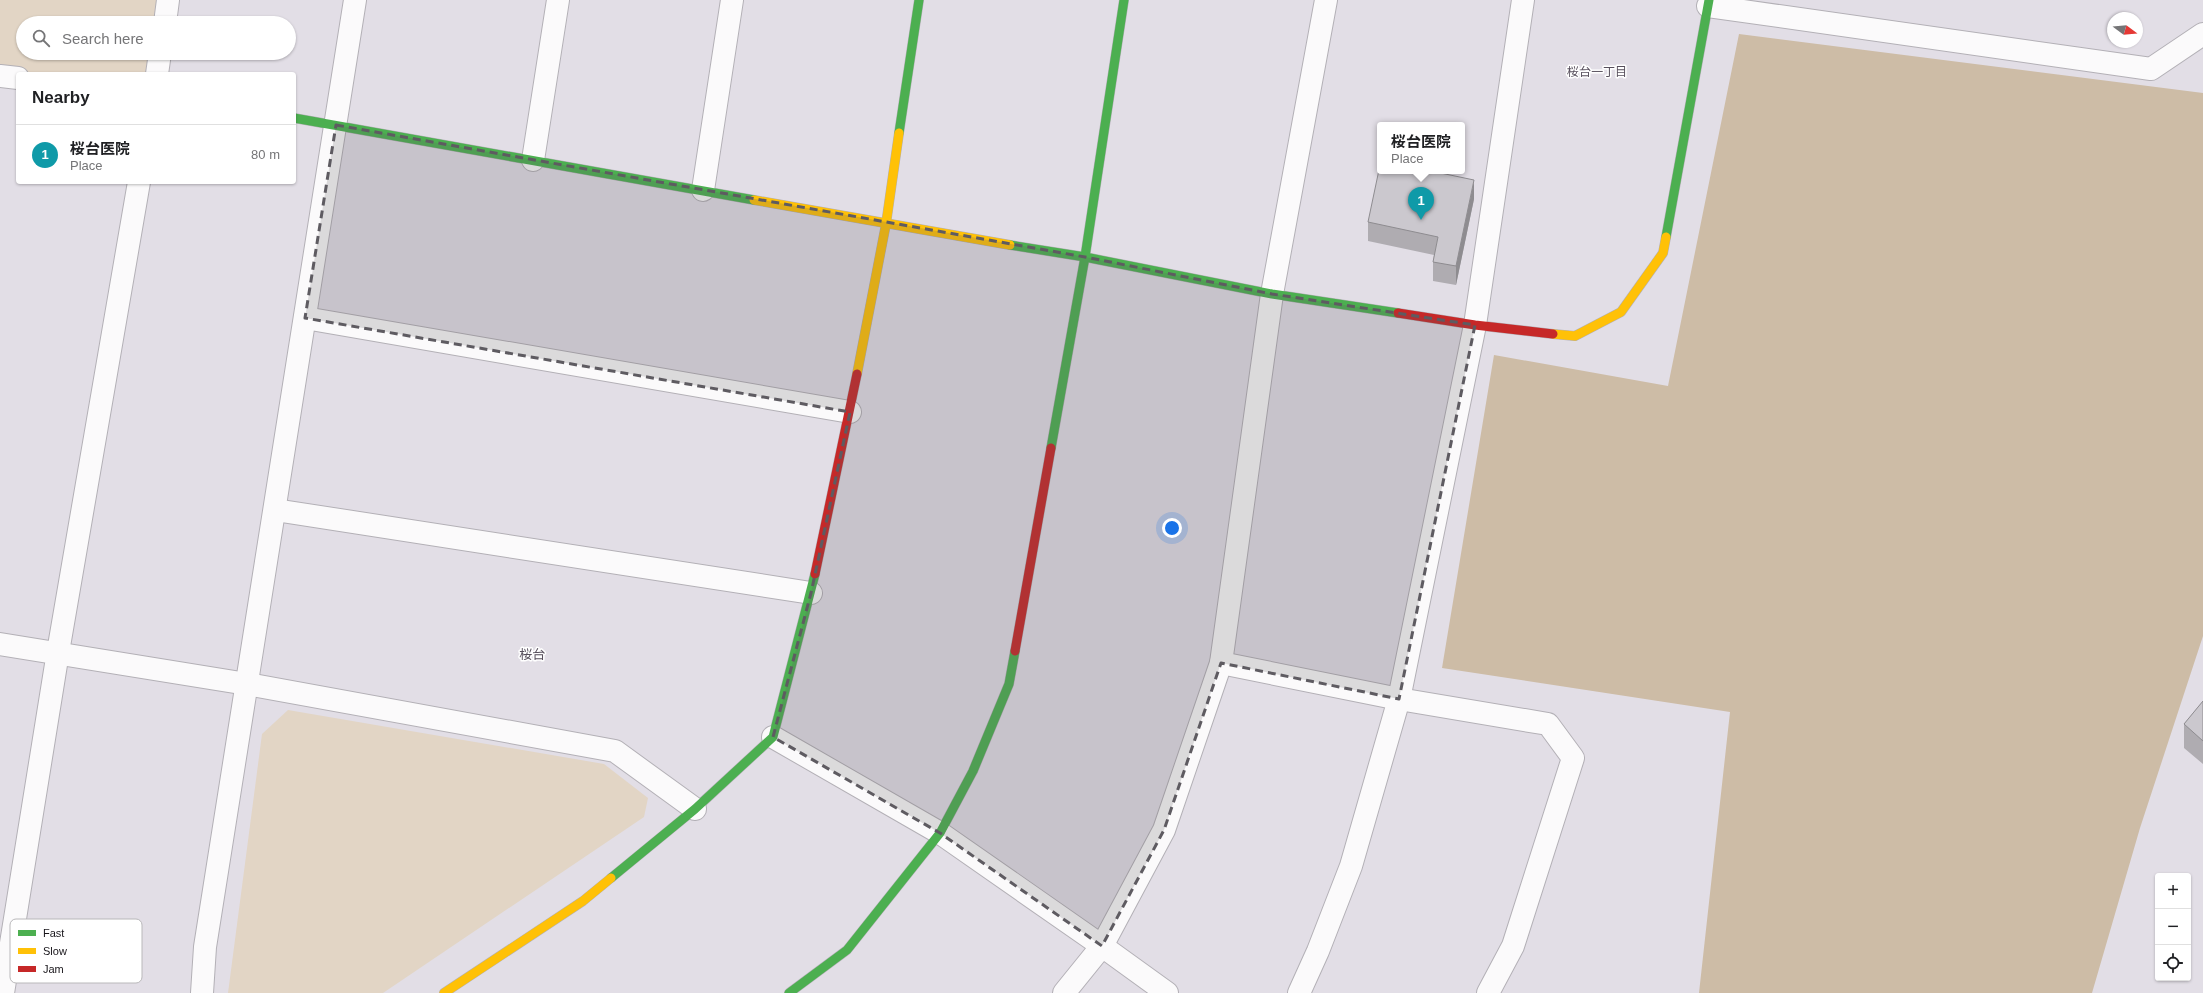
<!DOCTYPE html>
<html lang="en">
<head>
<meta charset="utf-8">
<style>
	:root { --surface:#fff; --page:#f6f6f6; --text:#202124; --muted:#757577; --line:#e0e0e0; --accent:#db2777 }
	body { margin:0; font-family:Helvetica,"Noto Sans JP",sans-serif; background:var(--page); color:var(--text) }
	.controls { position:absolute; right:12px; bottom:12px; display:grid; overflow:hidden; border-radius:4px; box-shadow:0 1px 3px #0004 }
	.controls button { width:36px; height:36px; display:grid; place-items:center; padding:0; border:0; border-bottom:1px solid var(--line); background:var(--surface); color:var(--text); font:20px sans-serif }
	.compass { position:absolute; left:2107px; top:12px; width:36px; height:36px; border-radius:50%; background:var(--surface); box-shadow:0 1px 3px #0004; rotate:106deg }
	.you { position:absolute; left:1172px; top:528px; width:14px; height:14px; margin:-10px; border:3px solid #fff; border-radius:50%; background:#1a73e8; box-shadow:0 0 0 6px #1a73e833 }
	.badge { display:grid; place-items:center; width:26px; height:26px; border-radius:50%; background:var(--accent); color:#fff; font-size:13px; font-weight:700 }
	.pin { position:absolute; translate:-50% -33px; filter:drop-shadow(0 1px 2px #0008) }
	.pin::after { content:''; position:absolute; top:21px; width:14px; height:12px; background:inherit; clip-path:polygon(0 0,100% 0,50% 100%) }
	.popup { position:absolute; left:1377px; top:122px; width:88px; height:52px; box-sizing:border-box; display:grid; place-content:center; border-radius:4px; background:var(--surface); filter:drop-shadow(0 1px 3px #0005); font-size:13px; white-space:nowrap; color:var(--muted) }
	.popup b { font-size:15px; color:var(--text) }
	.popup::after { content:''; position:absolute; left:50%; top:100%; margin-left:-8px; border:8px solid transparent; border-top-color:var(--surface) }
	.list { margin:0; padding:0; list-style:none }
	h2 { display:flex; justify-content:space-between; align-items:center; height:52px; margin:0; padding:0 16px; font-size:17px }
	h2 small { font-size:13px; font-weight:400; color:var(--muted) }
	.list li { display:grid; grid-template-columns:26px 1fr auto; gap:12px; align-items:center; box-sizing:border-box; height:60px; padding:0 16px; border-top:1px solid var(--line) }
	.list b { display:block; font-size:15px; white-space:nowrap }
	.list p { margin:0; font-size:13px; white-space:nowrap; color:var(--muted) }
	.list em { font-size:13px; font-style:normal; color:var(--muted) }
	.icon { flex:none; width:22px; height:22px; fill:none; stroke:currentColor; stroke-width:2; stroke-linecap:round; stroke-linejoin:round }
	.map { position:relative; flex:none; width:2203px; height:993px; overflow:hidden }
	.search { position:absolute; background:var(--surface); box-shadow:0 1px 3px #0004; left:16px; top:16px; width:280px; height:44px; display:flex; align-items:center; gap:10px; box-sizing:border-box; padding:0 14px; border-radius:22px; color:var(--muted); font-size:15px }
	.panel { position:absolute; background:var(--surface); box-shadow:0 1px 3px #0004; left:16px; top:72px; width:280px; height:112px; border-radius:4px }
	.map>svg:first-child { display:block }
	.green { fill:#e2d5c5 }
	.forest { fill:#cdbca6 }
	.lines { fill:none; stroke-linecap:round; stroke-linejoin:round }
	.street-casing { stroke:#b3b0b6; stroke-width:24 }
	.fast-casing { stroke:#b3b0b6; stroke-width:10 }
	.slow-casing { stroke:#b3b0b6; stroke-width:10 }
	.jam-casing { stroke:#b3b0b6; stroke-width:10 }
	.street { stroke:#fbfafb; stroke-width:22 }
	.fast { stroke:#4caf50; stroke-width:9 }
	.slow { stroke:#ffc107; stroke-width:9 }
	.jam { stroke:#c62828; stroke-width:9 }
	.wall { fill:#afacb1 }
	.shaded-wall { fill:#8e8c90 }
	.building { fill:#cbc8ce; stroke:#8e8c90 }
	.marked { fill:#5e5b61; fill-opacity:0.2; stroke:#5e5b61; stroke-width:3; stroke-dasharray:8 5; stroke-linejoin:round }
	.labels { text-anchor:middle; stroke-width:3; stroke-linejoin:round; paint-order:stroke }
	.neighbourhood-label { font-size:12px; fill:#574f5c; stroke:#fff }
	.quarter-label { font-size:13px; fill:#574f5c; stroke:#fff }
	.key { fill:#fff; stroke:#b9b8ba; stroke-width:1 }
	.key-label { font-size:11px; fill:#171419 }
</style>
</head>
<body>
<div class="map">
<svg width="2203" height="993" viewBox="0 0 2203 993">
	<rect width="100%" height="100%" fill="#e2dee6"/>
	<g class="green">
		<polygon points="0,0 165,0 162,23 23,23 23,53 159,53 156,74 0,75"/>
		<polygon points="288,710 604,764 648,798 644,817 383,993 228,993 262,734"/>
	</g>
	<polygon class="forest" points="1739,34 2203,93 2203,636 2140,828 2092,993 1699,993 1730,712 1442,668 1494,355 1668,386"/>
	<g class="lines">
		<defs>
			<g id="street">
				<polyline points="1708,6 2151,69 2203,34"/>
				<polyline points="165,23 168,0"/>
				<polyline points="157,74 160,53"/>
				<polyline points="0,76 18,78"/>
				<polyline points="533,160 558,0"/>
				<polyline points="703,190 732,0"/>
				<polyline points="305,318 850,412"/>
				<polyline points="275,510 811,593"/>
				<polyline points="0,644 247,684 615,751 695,809"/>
				<polyline points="1221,663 1399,699 1548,724 1573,758 1513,946 1488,993"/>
				<polyline points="773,737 940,833 1102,946 1167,993"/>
				<polyline points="3,993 58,652 139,182"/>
				<polyline points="202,993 205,947 355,0"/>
				<polyline points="1064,993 1102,946 1164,830 1221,663 1272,294 1326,0"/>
				<polyline points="1299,993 1318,951 1351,866 1399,699 1475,325 1523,0"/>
			</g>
			<g id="fast">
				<polyline points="294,118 754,200"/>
				<polyline points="899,133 919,0"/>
				<polyline points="1666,237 1709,0"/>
				<polyline points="1010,245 1085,257 1272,294 1398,313"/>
				<polyline points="1051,448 1085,257 1124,0"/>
				<polyline points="611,878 695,809 773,737 815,574"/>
				<polyline points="789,993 847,950 940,833 973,771 1009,684 1015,651"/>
			</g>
			<g id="slow">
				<polyline points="754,200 1010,245"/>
				<polyline points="1553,334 1575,336 1621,312 1663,253 1666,237"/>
				<polyline points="857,374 886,224 899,133"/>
				<polyline points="444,993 583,901 611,878"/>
			</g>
			<g id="jam">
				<polyline points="1398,313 1475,325 1553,334"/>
				<polyline points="815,574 857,374"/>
				<polyline points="1015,651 1051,448"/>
			</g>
		</defs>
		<use href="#street" class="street-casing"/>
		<use href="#fast" class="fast-casing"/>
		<use href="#slow" class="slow-casing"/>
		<use href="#jam" class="jam-casing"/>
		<use href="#street" class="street"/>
		<use href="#fast" class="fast"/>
		<use href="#slow" class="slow"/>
		<use href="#jam" class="jam"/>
	</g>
	<g class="wall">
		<polygon points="1474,199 1456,285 1433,281 1433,262 1434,255 1368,241 1368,222"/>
		<polygon points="2203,701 2203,764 2184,748 2184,724"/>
	</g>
	<polygon class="shaded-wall" points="1474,180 1474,199 1456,285 1456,266"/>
	<g class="building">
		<polygon points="1380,165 1380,171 1431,171 1474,180 1456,266 1433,262 1438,237 1368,222"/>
		<polygon points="2203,701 2203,741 2184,724"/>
	</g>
	<path class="marked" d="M336,125L1085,257L1272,294L1475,325L1399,699L1221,663L1164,830L1102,946L940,833L773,737L811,593L850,412L305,318Z"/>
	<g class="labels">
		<g class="neighbourhood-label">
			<text x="1597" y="76">桜台一丁目</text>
		</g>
		<g class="quarter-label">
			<text x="532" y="659">桜台</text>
		</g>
	</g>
	<rect x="10" y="919" width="132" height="64" rx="6" class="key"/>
	<rect x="18" y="930" width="18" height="6" fill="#4caf50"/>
	<rect x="18" y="948" width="18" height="6" fill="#ffc107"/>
	<rect x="18" y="966" width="18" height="6" fill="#c62828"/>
	<g class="key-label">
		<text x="43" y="937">Fast</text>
		<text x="43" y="955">Slow</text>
		<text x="43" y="973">Jam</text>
	</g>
</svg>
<div class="controls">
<button>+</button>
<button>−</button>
<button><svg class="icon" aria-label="locate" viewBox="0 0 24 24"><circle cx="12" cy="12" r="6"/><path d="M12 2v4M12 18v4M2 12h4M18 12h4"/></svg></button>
</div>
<svg class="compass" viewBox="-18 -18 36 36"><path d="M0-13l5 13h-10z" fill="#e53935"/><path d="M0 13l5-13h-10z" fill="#757577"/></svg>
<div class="you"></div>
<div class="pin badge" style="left:1421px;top:220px;background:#0f9aa8">1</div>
<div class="popup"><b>桜台医院</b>Place</div>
<div class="search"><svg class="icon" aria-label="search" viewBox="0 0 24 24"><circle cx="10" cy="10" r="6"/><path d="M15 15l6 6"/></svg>Search here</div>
<section class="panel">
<h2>Nearby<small></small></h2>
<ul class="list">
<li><span class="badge" style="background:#0f9aa8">1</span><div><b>桜台医院</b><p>Place</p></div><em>80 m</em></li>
</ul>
</section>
</div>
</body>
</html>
